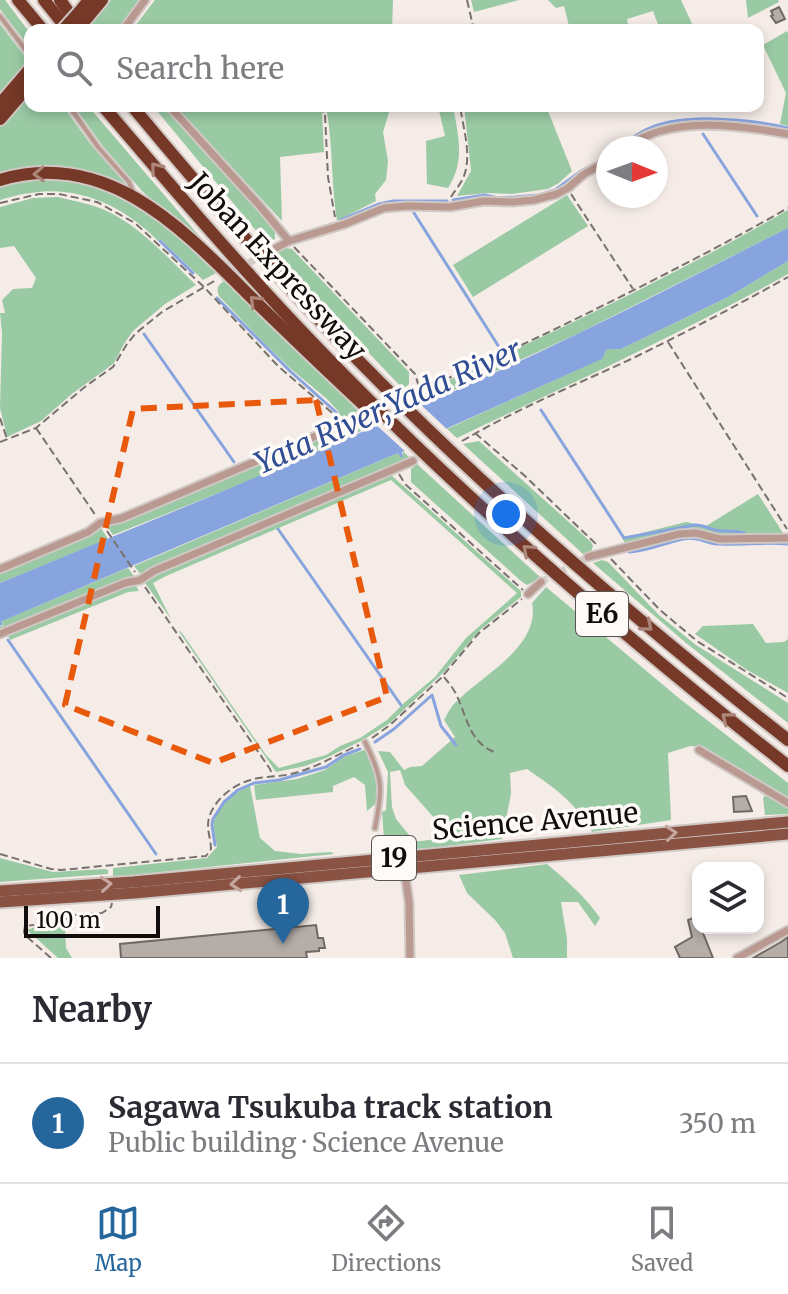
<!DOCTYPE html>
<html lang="en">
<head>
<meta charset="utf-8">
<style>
	:root { --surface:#fff; --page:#f7f7f7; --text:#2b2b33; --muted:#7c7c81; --line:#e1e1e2; --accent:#25669c }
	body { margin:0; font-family:Merriweather,serif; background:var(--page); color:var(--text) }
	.controls { position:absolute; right:24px; bottom:24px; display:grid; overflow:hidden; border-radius:16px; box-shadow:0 4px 12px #0003 }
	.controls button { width:72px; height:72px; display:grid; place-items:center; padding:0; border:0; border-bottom:2px solid var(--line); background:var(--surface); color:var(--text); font:40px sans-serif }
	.compass { position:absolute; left:596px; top:136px; width:72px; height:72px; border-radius:50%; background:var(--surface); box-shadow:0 4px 12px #0003; rotate:91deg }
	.scale { position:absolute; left:24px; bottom:20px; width:136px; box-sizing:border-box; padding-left:8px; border:4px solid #100d0c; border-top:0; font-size:22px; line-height:28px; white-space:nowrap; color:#100d0c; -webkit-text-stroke:6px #fefaf8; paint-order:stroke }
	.you { position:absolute; left:506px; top:514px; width:28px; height:28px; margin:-20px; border:6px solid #fff; border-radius:50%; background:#1a73e8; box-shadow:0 0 0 12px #1a73e833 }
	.badge { display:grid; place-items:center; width:52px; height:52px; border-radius:50%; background:var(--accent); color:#fff; font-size:26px; font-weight:700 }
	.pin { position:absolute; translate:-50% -66px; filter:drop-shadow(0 2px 4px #0008) }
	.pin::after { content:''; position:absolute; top:42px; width:28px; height:24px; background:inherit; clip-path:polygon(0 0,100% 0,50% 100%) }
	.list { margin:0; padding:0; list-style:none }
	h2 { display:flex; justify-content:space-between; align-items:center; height:104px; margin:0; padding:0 32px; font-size:34px }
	h2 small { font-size:26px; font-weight:400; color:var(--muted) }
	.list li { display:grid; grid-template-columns:52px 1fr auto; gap:24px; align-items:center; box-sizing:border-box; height:120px; padding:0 32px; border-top:2px solid var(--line) }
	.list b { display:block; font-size:30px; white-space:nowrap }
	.list p { margin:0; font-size:26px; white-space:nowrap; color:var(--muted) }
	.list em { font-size:26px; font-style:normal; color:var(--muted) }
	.icon { flex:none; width:44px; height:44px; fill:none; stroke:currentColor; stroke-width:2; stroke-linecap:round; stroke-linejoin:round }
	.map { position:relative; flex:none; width:788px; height:958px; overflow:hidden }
	.search { position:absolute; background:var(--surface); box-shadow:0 4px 12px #0003; left:24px; right:24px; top:24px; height:88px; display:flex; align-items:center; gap:20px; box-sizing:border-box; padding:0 28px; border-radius:16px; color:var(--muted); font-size:30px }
	.sheet { height:224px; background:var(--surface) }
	nav { display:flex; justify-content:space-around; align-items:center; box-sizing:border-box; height:112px; border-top:2px solid var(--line); background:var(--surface); font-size:22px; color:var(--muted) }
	nav a { display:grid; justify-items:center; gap:4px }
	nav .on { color:var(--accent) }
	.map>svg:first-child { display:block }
	.green { fill:#9acaa4; fill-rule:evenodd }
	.water { fill:#88a4de }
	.pier { fill:#f5ece7 }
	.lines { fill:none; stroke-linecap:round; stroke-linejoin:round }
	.stream { stroke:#88a4de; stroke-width:3 }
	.building { fill:#b5ada8; stroke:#706964; stroke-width:2 }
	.street-tunnel { stroke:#d3cbc6; stroke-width:7; stroke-dasharray:7 3.5; stroke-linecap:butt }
	.lane-casing { stroke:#d0c8c4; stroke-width:8 }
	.street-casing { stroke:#d0c8c4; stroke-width:11 }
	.primary-casing { stroke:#d0c8c4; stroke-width:15 }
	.highway-casing { stroke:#d0c8c4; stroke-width:16 }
	.path { stroke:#78726f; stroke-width:2; stroke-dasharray:8 4; stroke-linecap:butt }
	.lane { stroke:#b99990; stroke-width:4 }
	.street { stroke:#b99990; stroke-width:7 }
	.primary { stroke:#895243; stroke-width:11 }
	.highway { stroke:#763827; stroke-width:12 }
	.highway-bridge-casing { stroke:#d0c8c4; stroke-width:16; stroke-linecap:butt }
	.highway-bridge { stroke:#763827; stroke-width:12 }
	.oneway { stroke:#ac867b }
	.oneway2 { stroke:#c4a69e }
	.marked { fill:none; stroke:#e8590c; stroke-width:6; stroke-dasharray:16 10; stroke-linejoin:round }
	.labels { text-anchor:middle; stroke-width:7; stroke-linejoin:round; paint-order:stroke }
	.shield { fill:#fefaf8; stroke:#575453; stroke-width:2 }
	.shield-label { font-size:26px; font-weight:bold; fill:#100d0c }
	.street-label { font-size:28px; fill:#100d0c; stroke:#fefaf8 }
	.water-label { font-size:30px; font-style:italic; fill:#304e94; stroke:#fefaf8 }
</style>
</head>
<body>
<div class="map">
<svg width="788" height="958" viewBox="0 0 788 958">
	<rect width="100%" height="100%" fill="#f5ece7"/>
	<g class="green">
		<polygon points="0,0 5,0 30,33 30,48 0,9"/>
		<polygon points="111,0 141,0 118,30 91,30 88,27"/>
		<polygon points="155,0 393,0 392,30 132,30"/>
		<polygon points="471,0 519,0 474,12"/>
		<polygon points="548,0 681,0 695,30 660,30 653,11 627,19 629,30 570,30 564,6 556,8"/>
		<polygon points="746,0 778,0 779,2 748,18"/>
		<polygon points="0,24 29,62 0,97"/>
		<polygon points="787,31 788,33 788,126 780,124 786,93 763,45"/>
		<polygon points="30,92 30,106 63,106 92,146 125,183 125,186 109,180 0,176 0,127"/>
		<polygon points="74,106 88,106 207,245 205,247 142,191 102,145"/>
		<polygon points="153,106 166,106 273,225 275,233 275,239 267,244"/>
		<path d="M175,106H391L383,132L388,161L386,180L375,194L376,201L337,221C331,185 333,148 327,112L322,113L324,152L280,157L282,221Z"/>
		<path d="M438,106H453C458,135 466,161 448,188L427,184L426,141L445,136Z"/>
		<polygon points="464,106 546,106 572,171 559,183 548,189 512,194 488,193 457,196 471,171"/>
		<path d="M34,179C119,178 159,218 218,272L203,280L160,239L158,241C125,207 79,185 31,193C21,194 10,197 0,200V187Z"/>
		<polygon points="567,195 588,226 473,297 453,265"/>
		<path d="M58,197C74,201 92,204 107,211C141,227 169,259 196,285L165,304L133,331L124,344L114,363L105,370L73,393L41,421L7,437L0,408L2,333L0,313H5L2,300L13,289L32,288L36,278L14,246L0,248V207L33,198Z"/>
		<path d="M788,210V228L577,334L422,405L413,396C540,339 667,280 788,210Z"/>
		<polygon points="286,248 292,249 409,372 409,384 403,389 275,254"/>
		<path d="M788,261V274C680,334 568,385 457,438L447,429L601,359L606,350L610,349H621L728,297Z"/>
		<path d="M225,281L358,411C352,419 346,424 338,415L339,412L327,399L291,369L259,338L219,296C216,289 218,284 225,281Z"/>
		<polygon points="366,417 374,425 251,480 113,535 106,525 115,525 134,517 310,443"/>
		<polygon points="479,441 591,542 593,546 591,552 583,554 463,444"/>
		<polygon points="403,451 411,459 142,576 134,566 398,453 400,457 403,456"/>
		<polygon points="417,464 541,578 527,585 521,581 411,482 411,469"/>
		<polygon points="391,475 521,591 521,597 480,630 445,671 390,723 363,740 326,758 305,766 276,772 178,630 182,633 266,755 279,768 326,755 340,746 360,738 387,720 404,703 435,677 466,638 517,593 391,480 166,576 153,583 171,619 145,583 146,579"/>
		<polygon points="758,494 783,533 733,535 690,531 625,543 622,538 686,522 706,526"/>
		<polygon points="101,528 108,539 0,583 0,572 86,537"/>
		<polygon points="602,560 608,562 659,615 696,645 788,703 788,723 686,643 593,563"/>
		<polygon points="128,568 136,579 0,632 0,626 3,626 2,621"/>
		<polygon points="135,584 139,591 128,592 10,640 8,636 126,586"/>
		<path d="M546,587L680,699L788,783V799L704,747L690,746L668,753L671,820L592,832C574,801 556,789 527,769L510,773L511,794L502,839L407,851L384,839L382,812L386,810L388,772L378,751L390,752L404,770L410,767L422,766L455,737L444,720C447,715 450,708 454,704C479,677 541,647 532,603ZM400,770L405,785L452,838C438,837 427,842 414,841L396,819L392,807L390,772Z"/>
		<polygon points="753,624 766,643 784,642 788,639 788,693 747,670 695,634 703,626"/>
		<polygon points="367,749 378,781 379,801 367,811 365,785 354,777 333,786 333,792 256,800 254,785 297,779 325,770 343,757"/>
		<path d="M250,786L260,838L275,851L301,854L331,852L334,854L113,877V868L207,858L217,847C216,839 213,830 214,821C218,805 235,792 250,786Z"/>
		<polygon points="766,795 788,808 788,814 765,815 763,798"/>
		<polygon points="0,858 53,872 105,869 108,870 108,874 0,882"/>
		<path d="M547,864C567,881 585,896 600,918L595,926L578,902H561L567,939V958H513L505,933L495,920L467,893L459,875Z"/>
		<polygon points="58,924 65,928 66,948 72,958 58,958 27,930 38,926"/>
	</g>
	<path class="water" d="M788,228V261L728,297L621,349H611L606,350L602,359L450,427L402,452L403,457H400L398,453L0,622V583C194,503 389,425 577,334C648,300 718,263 788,228Z"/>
	<polygon class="pier" points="418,402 450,432 407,453 373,422"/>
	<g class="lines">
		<g class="stream">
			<polyline points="703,134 757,216"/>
			<path d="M621,148C627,143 633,137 640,133C675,111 749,119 788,128"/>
			<polyline points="453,200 485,195 498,198 515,197 539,195 555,190 581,171 608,157"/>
			<polyline points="414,213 499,347"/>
			<polyline points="341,220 379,204 393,201 447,201"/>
			<polyline points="160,241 193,273"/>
			<polyline points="217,298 290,371 337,413"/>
			<polyline points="144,334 234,462"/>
			<path d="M541,410L624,538L695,525C703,525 708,528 715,530C725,532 734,530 744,533"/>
			<polyline points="278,529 401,705"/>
			<path d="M629,552C650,551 663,543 683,539C700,536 706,544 719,544C742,545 765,542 788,544"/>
			<polyline points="0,622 1,624"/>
			<polyline points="8,640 156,854"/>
			<polyline points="375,742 394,729 432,695 441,726 456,745"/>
			<polyline points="215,845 212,825 213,819 224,802 238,790 254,783 279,780 326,767 344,755 360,749"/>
		</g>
	</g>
	<g class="building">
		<polygon points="779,7 785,19 776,23 771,16 773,15 771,11"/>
		<polygon points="746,796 752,811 734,812 733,797"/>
		<polygon points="698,916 698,928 701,928 713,958 680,958 675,947 692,937 688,920"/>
		<polygon points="316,925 318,938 323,938 325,948 319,948 319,951 306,952 307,958 121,958 120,944"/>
		<polygon points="788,937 788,958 753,958 781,942"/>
	</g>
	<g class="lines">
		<g class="street-tunnel">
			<polyline points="221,278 276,248"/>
			<polyline points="541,582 588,557"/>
		</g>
		<defs>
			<g id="lane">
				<polyline points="0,16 30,56"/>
				<polyline points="69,106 98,147 129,182 134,195"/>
				<path d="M365,742C383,778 383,789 375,828"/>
			</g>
			<g id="street">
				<polyline points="123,30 145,0"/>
				<polyline points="169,106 259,205 289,241"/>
				<path d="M626,148C667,115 739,125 788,134"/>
				<polyline points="276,248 289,241 345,224 384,208 408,206 450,207 484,201 512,202 534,200 557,194 568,188 584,174 608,161"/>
				<polyline points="588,557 679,534 696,533 720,539 788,538"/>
				<polyline points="0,569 88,532 100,523 122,518 344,424 363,414"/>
				<polyline points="528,594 541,582"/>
				<polyline points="0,634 125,583 140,580 154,571 413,461"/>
				<polyline points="699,750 788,803"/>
				<polyline points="404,868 409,902 410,958"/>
				<polyline points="737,958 788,930"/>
			</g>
			<g id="primary">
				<polyline points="0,891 133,882 788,822"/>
				<polyline points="0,902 134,893 788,834"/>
			</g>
			<g id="highway">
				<polyline points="18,0 43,30"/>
				<polyline points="44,0 68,30"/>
				<polyline points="60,0 79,27"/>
				<polyline points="81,10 89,0"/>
				<polyline points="87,18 102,0"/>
				<polyline points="0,104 30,69"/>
				<path d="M103,106C166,180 229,254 296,325C447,485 615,630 788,766"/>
				<path d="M132,106C190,176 249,244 311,311C457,467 620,608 788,740"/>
				<polyline points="0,119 30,84"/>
				<path d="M0,180C111,146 189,236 260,306C295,340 330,374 366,407"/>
			</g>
		</defs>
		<use href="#lane" class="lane-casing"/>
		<use href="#street" class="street-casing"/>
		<use href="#primary" class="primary-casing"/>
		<use href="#highway" class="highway-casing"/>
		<g class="path">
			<polyline points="467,0 474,30"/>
			<polyline points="325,115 328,177 335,217"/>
			<polyline points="571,194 633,289"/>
			<path d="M451,197C455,190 461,184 464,176C472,155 463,127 460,106"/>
			<polyline points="0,203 39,194 59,194 97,202 135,223 204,287 278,366 337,417"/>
			<polyline points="294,247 415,374 419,387"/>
			<polyline points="668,342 787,529"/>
			<path d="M410,391C457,378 501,354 545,334C627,294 709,253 788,208"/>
			<polyline points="0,418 7,439"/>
			<polyline points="36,428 96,516"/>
			<polyline points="475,433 525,476 598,546"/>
			<path d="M462,441C515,410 573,386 629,360C683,334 736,306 788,277"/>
			<polyline points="0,442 36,428 86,386 113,367 127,344 135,334 162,312 216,280"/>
			<polyline points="399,474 405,484 523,590"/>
			<polyline points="107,531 135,572"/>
			<polyline points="611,559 660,610 697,641 788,698"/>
			<polyline points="145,587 270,769 273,777"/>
			<path d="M444,677C448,682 453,688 456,694C467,716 469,744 497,753"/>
			<polyline points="372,738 390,725 441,678 479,633 522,599"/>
			<path d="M0,854L51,869L61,870L206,856L211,849C211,839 206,828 209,818C214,799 235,783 254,779C266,776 278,777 291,774C316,768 336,755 359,745"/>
			<polyline points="51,958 26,936 24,932 25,926 60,922 74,915 102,913 111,907 112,903"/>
		</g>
		<use href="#lane" class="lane"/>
		<use href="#street" class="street"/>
		<use href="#primary" class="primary"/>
		<use href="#highway" class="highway"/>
		<defs>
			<g id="highway-bridge">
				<polyline points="63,30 81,10"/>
				<polyline points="76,30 87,18"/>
			</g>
		</defs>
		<use href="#highway-bridge" class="highway-bridge-casing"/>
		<use href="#highway-bridge" class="highway-bridge"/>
	</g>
	<defs><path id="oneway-chevron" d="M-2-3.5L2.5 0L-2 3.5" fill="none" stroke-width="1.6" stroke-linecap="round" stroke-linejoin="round" transform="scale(2)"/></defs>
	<g class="oneway">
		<use href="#oneway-chevron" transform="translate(156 168) rotate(-130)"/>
		<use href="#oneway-chevron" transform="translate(39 174) rotate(178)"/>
		<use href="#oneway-chevron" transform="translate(255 301) rotate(-135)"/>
		<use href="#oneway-chevron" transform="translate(528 550) rotate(-138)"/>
		<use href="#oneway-chevron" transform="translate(647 626) rotate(40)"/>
		<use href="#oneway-chevron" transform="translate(727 718) rotate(-142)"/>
	</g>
	<g class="oneway2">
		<use href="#oneway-chevron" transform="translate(671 833) rotate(-5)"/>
		<use href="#oneway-chevron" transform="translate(106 884) rotate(-5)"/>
		<use href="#oneway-chevron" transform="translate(236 884) rotate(175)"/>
	</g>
	<path class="marked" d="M316,400L387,697L213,763L65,705L133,409Z"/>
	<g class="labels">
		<g class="shield">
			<rect x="576" y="592" width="52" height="44" rx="6"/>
			<rect x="372" y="836" width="44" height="44" rx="6"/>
		</g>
		<g class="shield-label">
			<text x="602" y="623">E6</text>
			<text x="394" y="867">19</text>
		</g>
		<g class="street-label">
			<text transform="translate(278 266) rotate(47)" y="10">Joban Expressway</text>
			<text transform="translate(535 821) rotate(-5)" y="10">Science Avenue</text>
		</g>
		<g class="water-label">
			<text transform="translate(388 407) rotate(-24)" y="10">Yata River;Yada River</text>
		</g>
	</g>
</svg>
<div class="controls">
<button><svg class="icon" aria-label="layers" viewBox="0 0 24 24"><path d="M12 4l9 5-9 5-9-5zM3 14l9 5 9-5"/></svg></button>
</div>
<svg class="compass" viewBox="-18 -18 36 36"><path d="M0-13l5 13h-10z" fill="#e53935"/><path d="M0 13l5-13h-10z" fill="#7c7c81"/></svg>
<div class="scale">100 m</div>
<div class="you"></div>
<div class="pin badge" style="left:283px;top:944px">1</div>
<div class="search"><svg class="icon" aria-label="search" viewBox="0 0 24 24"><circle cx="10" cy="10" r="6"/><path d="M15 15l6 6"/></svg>Search here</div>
</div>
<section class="sheet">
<h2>Nearby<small></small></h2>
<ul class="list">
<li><span class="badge">1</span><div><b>Sagawa Tsukuba track station</b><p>Public building · Science Avenue</p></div><em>350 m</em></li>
</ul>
</section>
<nav>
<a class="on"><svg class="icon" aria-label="map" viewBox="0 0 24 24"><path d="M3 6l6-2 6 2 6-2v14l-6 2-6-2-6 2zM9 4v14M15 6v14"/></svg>Map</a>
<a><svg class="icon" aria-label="directions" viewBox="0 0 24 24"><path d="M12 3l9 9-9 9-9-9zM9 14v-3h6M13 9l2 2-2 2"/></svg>Directions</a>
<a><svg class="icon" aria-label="saved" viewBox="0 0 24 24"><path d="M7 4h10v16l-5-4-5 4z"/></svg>Saved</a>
</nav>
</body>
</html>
